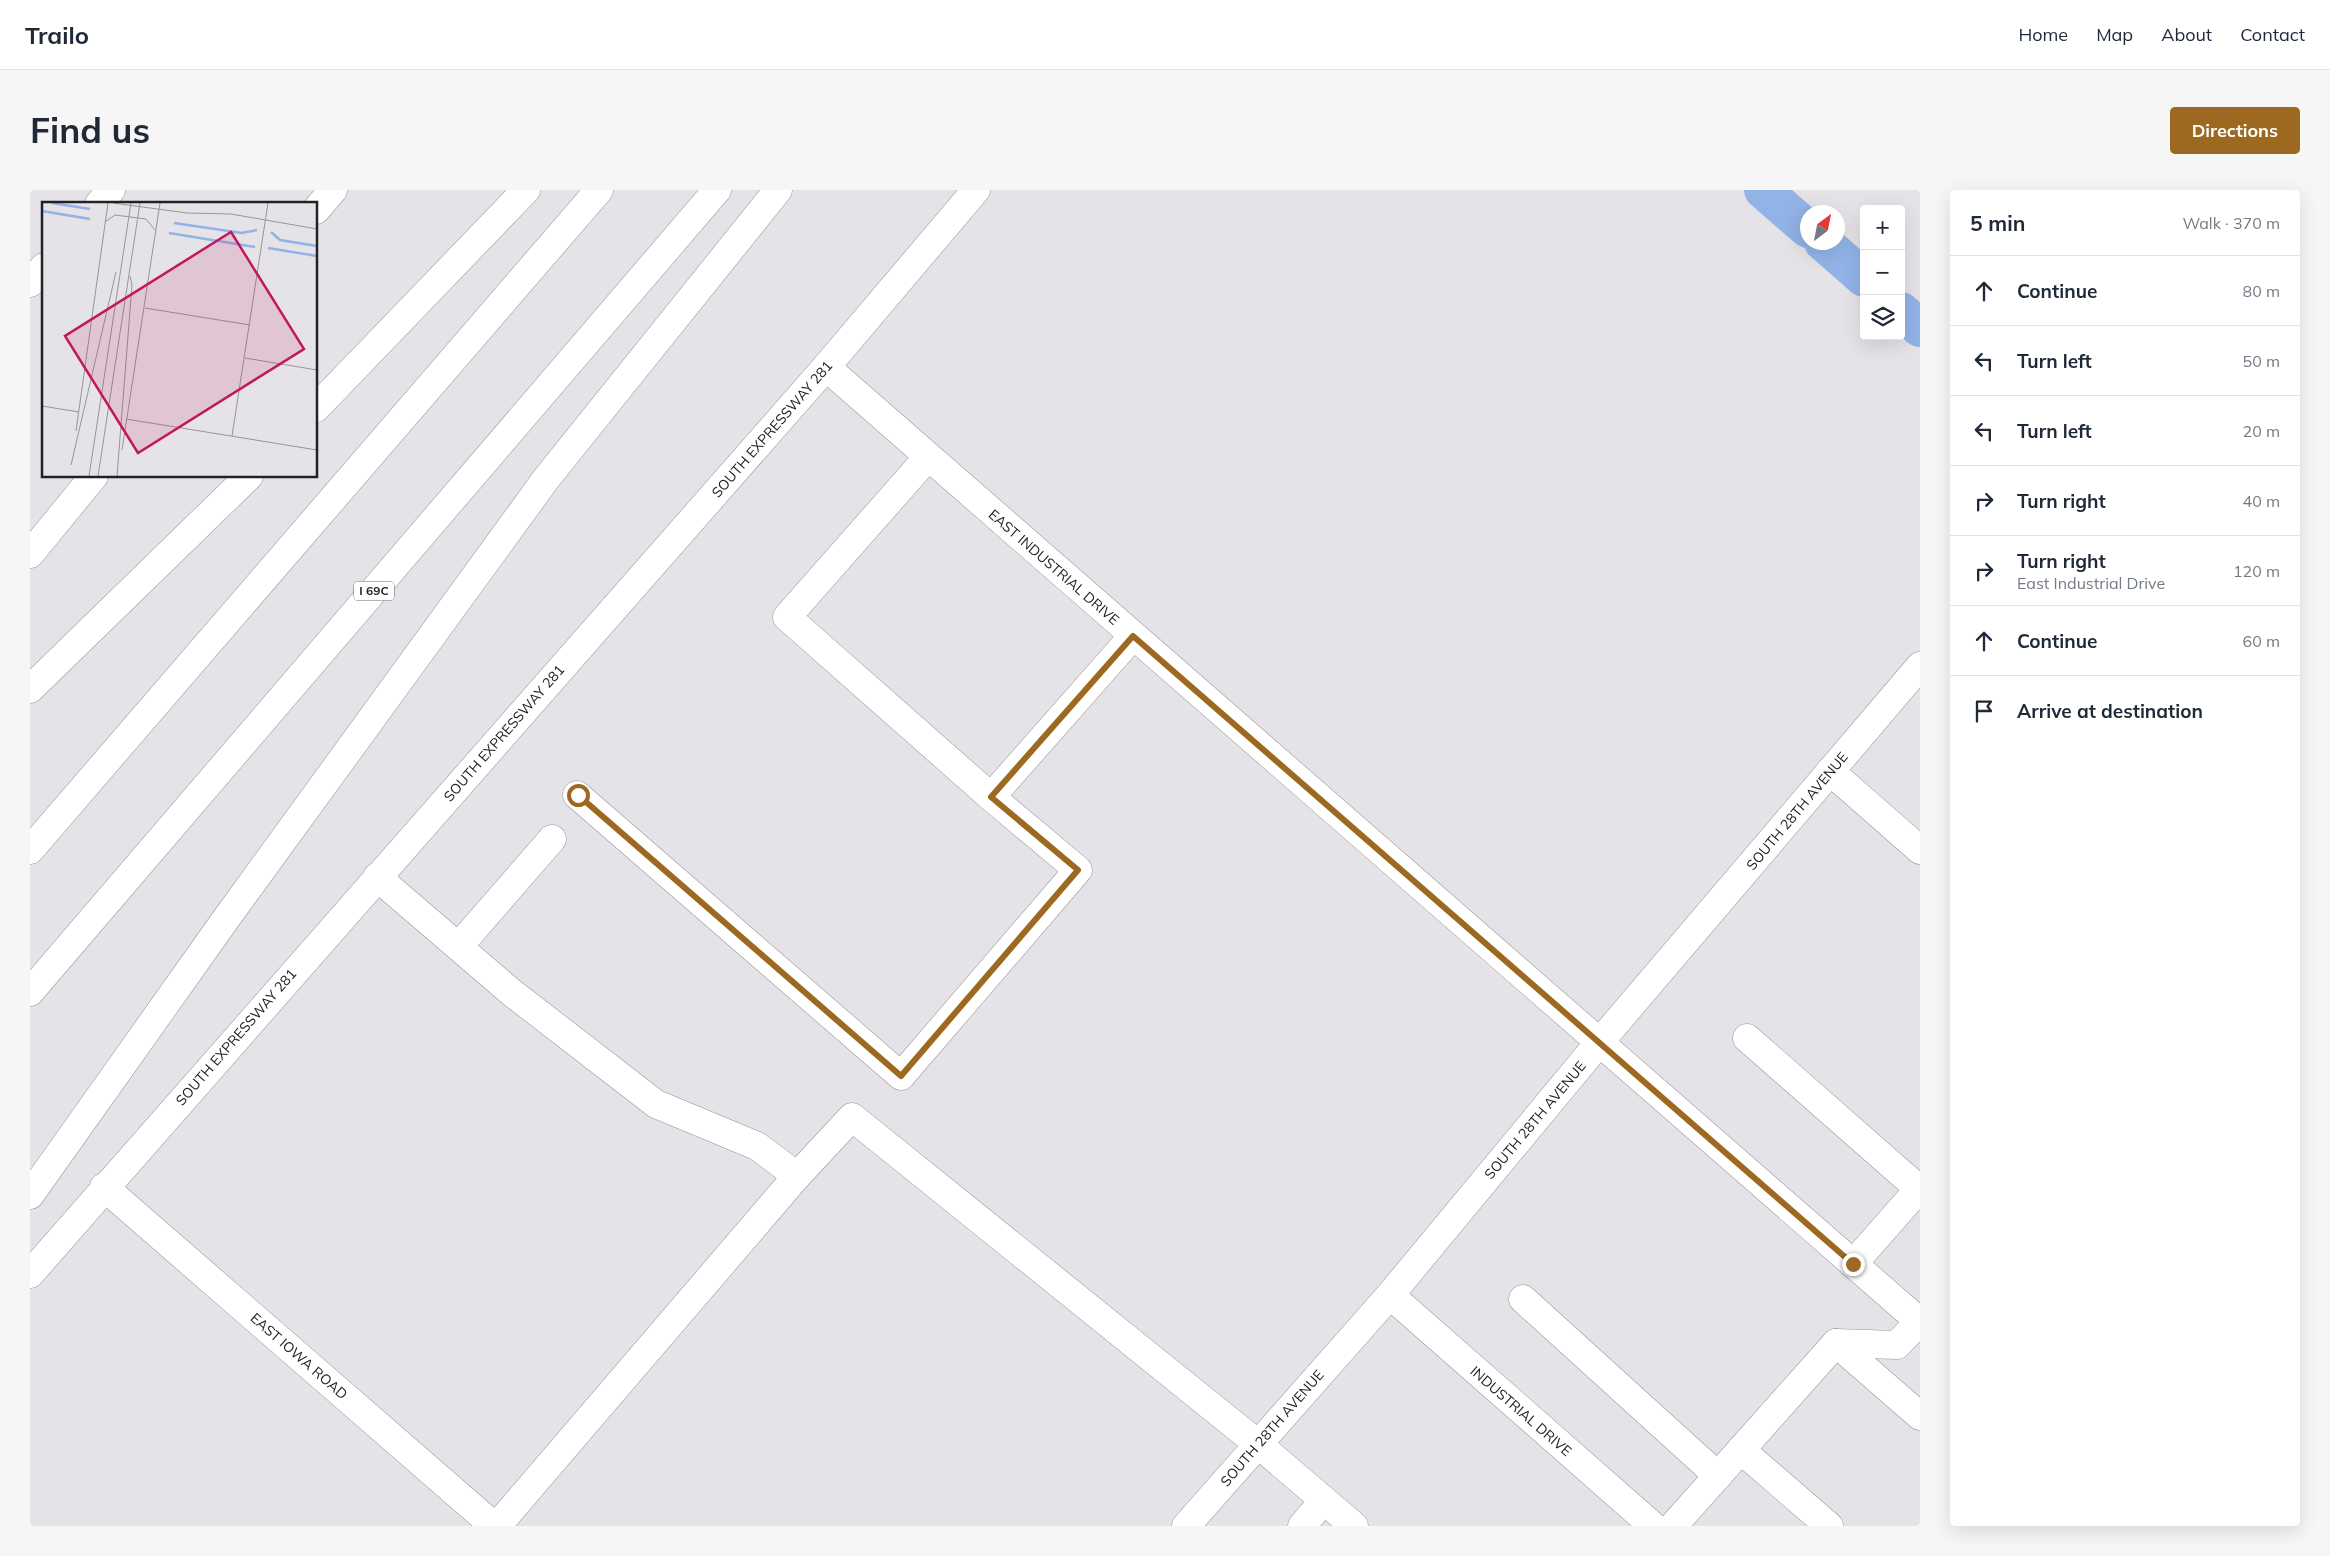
<!DOCTYPE html>
<html lang="en">
<head>
<meta charset="utf-8">
<style>
	:root { --surface:#fff; --page:#f6f6f7; --text:#1f2937; --muted:#747a83; --line:#e0e1e3; --accent:#9d6920 }
	body { margin:0; font-family:Mulish,sans-serif; background:var(--page); color:var(--text) }
	.controls { position:absolute; right:15px; top:15px; display:grid; overflow:hidden; border-radius:5px; box-shadow:0 5px 20px #0002 }
	.controls button { width:45px; height:45px; display:grid; place-items:center; padding:0; border:0; border-bottom:1px solid var(--line); background:var(--surface); color:var(--text); font:25px sans-serif }
	.compass { position:absolute; left:1770px; top:15px; width:45px; height:45px; border-radius:50%; background:var(--surface); box-shadow:0 5px 20px #0002; rotate:32deg }
	.stop { position:absolute; width:15px; height:15px; margin:-11px; border:4px solid #9d6920; border-radius:50%; background:#fff }
	.stop.end { background:#9d6920; border-color:#fff; box-shadow:0 1px 5px #0008 }
	.list { margin:0; padding:0; list-style:none }
	h2 { display:flex; justify-content:space-between; align-items:center; height:65px; margin:0; padding:0 20px; font-size:21px }
	h2 small { font-size:16px; font-weight:400; color:var(--muted) }
	.list li { display:grid; grid-template-columns:32px 1fr auto; gap:15px; align-items:center; box-sizing:border-box; height:70px; padding:0 20px; border-top:1px solid var(--line) }
	.list b { display:block; font-size:19px; white-space:nowrap }
	.list p { margin:0; font-size:16px; white-space:nowrap; color:var(--muted) }
	.list em { font-size:16px; font-style:normal; color:var(--muted) }
	.icon { flex:none; width:28px; height:28px; fill:none; stroke:currentColor; stroke-width:2; stroke-linecap:round; stroke-linejoin:round }
	.map { position:relative; flex:none; width:1890px; height:1336px; overflow:hidden; border-radius:5px }
	header { display:flex; align-items:center; gap:30px; box-sizing:border-box; height:70px; padding:0 25px; background:var(--surface); border-bottom:1px solid var(--line) }
	header strong { font-size:24px }
	nav { display:flex; gap:28px; margin-inline-start:auto; font-size:18px }
	.intro { display:flex; align-items:center; justify-content:space-between; box-sizing:border-box; height:120px; padding:0 30px }
	h1 { margin:0; font-size:35px }
	.button { padding:12px 22px; border-radius:5px; background:var(--accent); color:#fff; font-size:18px; font-weight:700 }
	main { display:flex; gap:30px; padding:0 30px }
	aside { flex:1; background:var(--surface); border-radius:5px; box-shadow:0 5px 20px #0002 }
	.map>svg:first-child { display:block }
	.lines { fill:none; stroke-linecap:round; stroke-linejoin:round }
	.canal { stroke:#92b3e8; stroke-width:38 }
	.minor-casing { stroke:#979499; stroke-width:29 }
	.major-casing { stroke:#979499; stroke-width:29 }
	.highway-casing { stroke:#979499; stroke-width:29 }
	.minor { stroke:#fff; stroke-width:28 }
	.major { stroke:#fff; stroke-width:28 }
	.highway { stroke:#fff; stroke-width:28 }
	.route { stroke:#9d6920; stroke-width:6 }
	.labels { text-anchor:middle; stroke-width:4.5; stroke-linejoin:round; paint-order:stroke }
	.shield { fill:#fff; stroke:#646465; stroke-width:1 }
	.shield-label { font-size:12px; font-weight:bold; fill:#222123 }
	.street-label { font-size:14px; fill:#222123; stroke:#fff }
	.inset-river { fill:none; stroke:#92b3e8; stroke-width:2.5 }
	.inset-road { fill:none; stroke:#979599; stroke-width:1 }
	.view { fill:#c2185b; fill-opacity:0.15; stroke:#c2185b; stroke-width:2.5 }
	.inset-edge { fill:none; stroke:#222123; stroke-width:2.5 }
</style>
</head>
<body>
<header>
<strong>Trailo</strong>
<nav><a>Home</a><a>Map</a><a>About</a><a>Contact</a></nav>
</header>
<div class="intro"><h1>Find us</h1><a class="button">Directions</a></div>
<main>
<div class="map">
<svg width="1890" height="1336" viewBox="0 0 1890 1336">
	<rect width="100%" height="100%" fill="#e5e3e8"/>
	<g class="lines">
		<g class="canal">
			<polyline points="1733,0 1778,39"/>
			<polyline points="1793,52 1834,88"/>
			<polyline points="1871,121 1890,138"/>
		</g>
		<defs>
			<g id="minor">
				<polyline points="69,14 81,0"/>
				<polyline points="0,93 14,77"/>
				<polyline points="796,177 1890,1132"/>
				<polyline points="898,267 757,427 961,607 1103,446"/>
				<polyline points="1800,581 1890,660"/>
				<polyline points="547,605 871,886 1048,680 961,607"/>
				<polyline points="347,687 481,802 626,914 727,956 767,986 822,927 1228,1254 1324,1336"/>
				<polyline points="429,756 522,649"/>
				<polyline points="1717,848 1889,999 1823,1074"/>
				<polyline points="74,997 464,1336"/>
				<polyline points="1360,1105 1623,1336"/>
				<polyline points="1493,1109 1688,1286"/>
				<polyline points="1806,1153 1890,1226"/>
				<polyline points="1711,1260 1799,1336"/>
				<polyline points="467,1336 767,986"/>
				<polyline points="1156,1336 1360,1105 1568,854 1890,476"/>
				<polyline points="1272,1336 1294,1310"/>
				<polyline points="1643,1336 1806,1153 1867,1155 1890,1131"/>
			</g>
			<g id="major">
				<polyline points="286,20 303,0"/>
				<polyline points="0,364 64,286"/>
				<polyline points="0,1084 796,177 946,0"/>
			</g>
			<g id="highway">
				<polyline points="286,218 496,0"/>
				<polyline points="0,499 219,286"/>
				<polyline points="0,660 569,0"/>
				<polyline points="0,802 687,0"/>
				<polyline points="0,1005 198,726 516,289 748,0"/>
			</g>
		</defs>
		<use href="#minor" class="minor-casing"/>
		<use href="#major" class="major-casing"/>
		<use href="#highway" class="highway-casing"/>
		<use href="#minor" class="minor"/>
		<use href="#major" class="major"/>
		<use href="#highway" class="highway"/>
	</g>
	<g class="lines">
		<polyline class="route" points="548,605 871,886 1048,680 961,607 1103,446 1823,1074"/>
	</g>
	<g class="labels">
		<rect class="shield" x="324" y="391.5" width="40" height="19" rx="4"/>
		<g class="shield-label">
			<text x="344" y="405">I 69C</text>
		</g>
		<g class="street-label">
			<text transform="translate(742 239) rotate(-49)" y="5">SOUTH EXPRESSWAY 281</text>
			<text transform="translate(1024 377) rotate(41)" y="5">EAST INDUSTRIAL DRIVE</text>
			<text transform="translate(474 543) rotate(-49)" y="5">SOUTH EXPRESSWAY 281</text>
			<text transform="translate(1767 621) rotate(-50)" y="5">SOUTH 28TH AVENUE</text>
			<text transform="translate(206 847) rotate(-49)" y="5">SOUTH EXPRESSWAY 281</text>
			<text transform="translate(1505 930) rotate(-50)" y="5">SOUTH 28TH AVENUE</text>
			<text transform="translate(269 1166) rotate(41)" y="5">EAST IOWA ROAD</text>
			<text transform="translate(1491 1221) rotate(41)" y="5">INDUSTRIAL DRIVE</text>
			<text transform="translate(1242 1238) rotate(-49)" y="5">SOUTH 28TH AVENUE</text>
		</g>
	</g>
	<g transform="translate(12 12)">
		<rect width="275" height="275" fill="#e5e3e8"/>
		<path class="inset-river" d="M10,1L48,7M0,9L48,17M132,21L200,31L215,28M229,30L238,38L275,44M127,31L213,45M226,46L275,54"/>
		<path class="inset-road" d="M71,1L145,11L189,12L275,27M63,20L73,13L104,17L113,28M103,106L208,123M203,156L275,168M0,204L37,210M84,217L275,248M34,229L66,1M190,234L226,1M80,248L118,1M29,263L74,70M47,274L89,1M56,274L98,1M75,274L90,83L88,74"/>
		<path class="view" d="M189,30L262,147L96,251L23,134Z"/>
		<rect width="275" height="275" class="inset-edge"/>
	</g>
</svg>
<div class="controls">
<button>+</button>
<button>−</button>
<button><svg class="icon" aria-label="layers" viewBox="0 0 24 24"><path d="M12 4l9 5-9 5-9-5zM3 14l9 5 9-5"/></svg></button>
</div>
<svg class="compass" viewBox="-18 -18 36 36"><path d="M0-13l5 13h-10z" fill="#e53935"/><path d="M0 13l5-13h-10z" fill="#747a83"/></svg>
<div class="stop" style="left:548px;top:605px"></div>
<div class="stop end" style="left:1823px;top:1074px"></div>
</div>
<aside>
<h2>5 min<small>Walk · 370 m</small></h2>
<ul class="list">
<li><svg class="icon" aria-label="ahead" viewBox="0 0 24 24"><path d="M12 20V5M6 11l6-6 6 6"/></svg><div><b>Continue</b></div><em>80 m</em></li>
<li><svg class="icon" aria-label="left" viewBox="0 0 24 24"><path d="M17 20v-9H6M10 6l-5 5 5 5"/></svg><div><b>Turn left</b></div><em>50 m</em></li>
<li><svg class="icon" aria-label="left" viewBox="0 0 24 24"><path d="M17 20v-9H6M10 6l-5 5 5 5"/></svg><div><b>Turn left</b></div><em>20 m</em></li>
<li><svg class="icon" aria-label="right" viewBox="0 0 24 24"><path d="M7 20v-9h11M14 6l5 5-5 5"/></svg><div><b>Turn right</b></div><em>40 m</em></li>
<li><svg class="icon" aria-label="right" viewBox="0 0 24 24"><path d="M7 20v-9h11M14 6l5 5-5 5"/></svg><div><b>Turn right</b><p>East Industrial Drive</p></div><em>120 m</em></li>
<li><svg class="icon" aria-label="ahead" viewBox="0 0 24 24"><path d="M12 20V5M6 11l6-6 6 6"/></svg><div><b>Continue</b></div><em>60 m</em></li>
<li><svg class="icon" aria-label="arrive" viewBox="0 0 24 24"><path d="M6 21V4h12l-3 4 3 4H6"/></svg><div><b>Arrive at destination</b></div></li>
</ul>
</aside>
</main>
</body>
</html>
